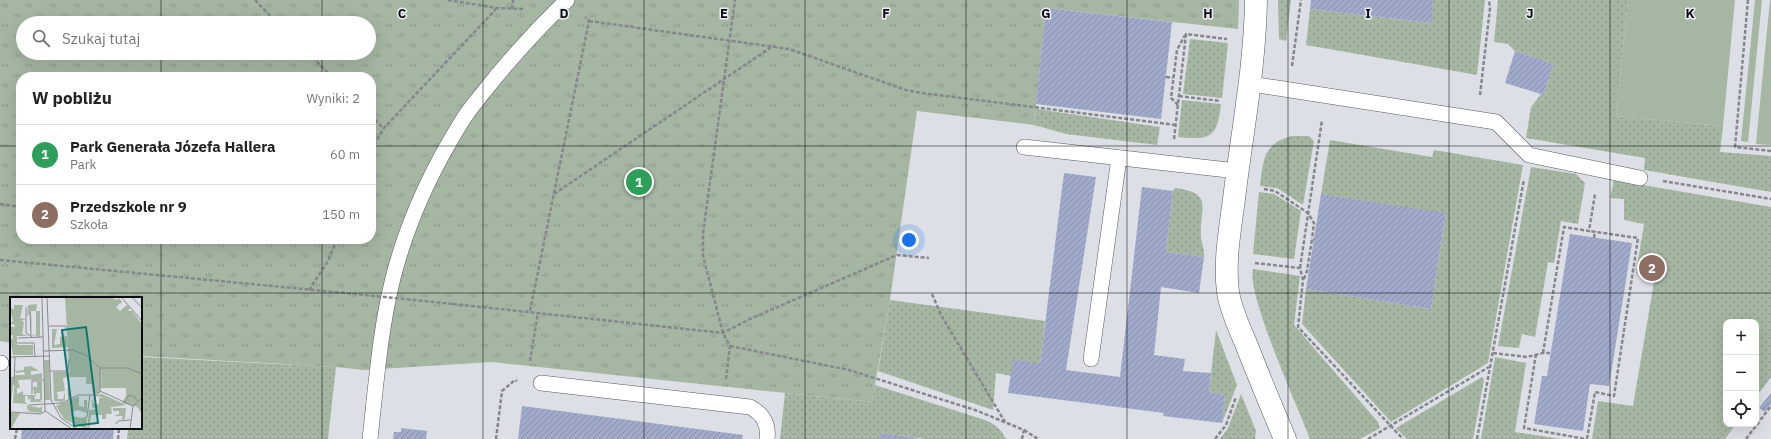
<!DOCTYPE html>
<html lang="pl">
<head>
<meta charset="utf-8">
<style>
	:root { --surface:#fff; --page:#f6f6f6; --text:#222; --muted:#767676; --line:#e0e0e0; --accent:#db2777 }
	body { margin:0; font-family:"IBM Plex Sans",sans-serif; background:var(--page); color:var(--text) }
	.controls { position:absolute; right:12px; bottom:12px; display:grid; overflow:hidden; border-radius:8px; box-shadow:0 4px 16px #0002 }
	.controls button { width:36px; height:36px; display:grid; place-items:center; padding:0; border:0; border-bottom:1px solid var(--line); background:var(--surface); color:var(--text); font:20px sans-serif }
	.you { position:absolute; left:909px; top:240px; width:14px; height:14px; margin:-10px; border:3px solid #fff; border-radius:50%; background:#1a73e8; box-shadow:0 0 0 6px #1a73e833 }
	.badge { display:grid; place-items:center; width:26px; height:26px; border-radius:50%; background:var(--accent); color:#fff; font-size:13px; font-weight:700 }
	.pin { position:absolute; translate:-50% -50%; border:2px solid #fff; box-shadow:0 1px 4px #0006 }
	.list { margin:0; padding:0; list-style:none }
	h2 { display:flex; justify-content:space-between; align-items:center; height:52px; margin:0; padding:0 16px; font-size:17px }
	h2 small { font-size:13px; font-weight:400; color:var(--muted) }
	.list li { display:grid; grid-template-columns:26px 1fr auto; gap:12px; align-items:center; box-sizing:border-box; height:60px; padding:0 16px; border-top:1px solid var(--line) }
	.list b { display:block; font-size:15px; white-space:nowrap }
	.list p { margin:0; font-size:13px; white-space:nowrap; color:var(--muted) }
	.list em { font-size:13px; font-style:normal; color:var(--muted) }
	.icon { flex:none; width:22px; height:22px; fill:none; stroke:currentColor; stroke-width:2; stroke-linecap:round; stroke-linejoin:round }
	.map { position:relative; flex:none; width:1771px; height:439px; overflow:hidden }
	.search { position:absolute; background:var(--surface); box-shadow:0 4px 16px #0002; left:16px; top:16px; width:360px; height:44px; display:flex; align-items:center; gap:10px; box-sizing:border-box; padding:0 14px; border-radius:22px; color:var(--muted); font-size:15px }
	.panel { position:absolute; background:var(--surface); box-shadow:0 4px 16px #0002; left:16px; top:72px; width:360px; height:172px; border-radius:16px }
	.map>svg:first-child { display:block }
	.grass { fill:url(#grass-dots) }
	.park { fill:url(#park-tufts); fill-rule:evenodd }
	.pitch { fill:#a5b6a2 }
	.building { fill:url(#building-hatch) }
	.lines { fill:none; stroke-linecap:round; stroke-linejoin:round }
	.lane-casing { stroke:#57595f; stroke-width:16 }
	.street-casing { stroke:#57595f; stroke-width:23 }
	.path { stroke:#85878c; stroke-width:2.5; stroke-dasharray:4 2; stroke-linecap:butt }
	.lane { stroke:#fff; stroke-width:15 }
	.street { stroke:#fff; stroke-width:22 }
	.path-bridge { stroke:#85878c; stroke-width:2.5; stroke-dasharray:4 2; stroke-linecap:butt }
	.grid { fill:none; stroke:#0d0e10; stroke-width:1; stroke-opacity:0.55 }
	.inset-road { fill:none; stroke:#8a8b90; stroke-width:1 }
	.view { fill:#0f766e; fill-opacity:0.15; stroke:#0f766e; stroke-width:2 }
	.inset-edge { fill:none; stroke:#0d0e10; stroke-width:2 }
	.grid-label { font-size:13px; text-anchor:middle; font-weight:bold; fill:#0d0e10; stroke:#eaedf3; stroke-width:3; stroke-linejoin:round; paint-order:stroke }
</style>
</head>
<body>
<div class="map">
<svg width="1771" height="439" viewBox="0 0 1771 439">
	<defs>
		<pattern id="grass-dots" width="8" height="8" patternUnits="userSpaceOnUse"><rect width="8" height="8" fill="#a5b6a2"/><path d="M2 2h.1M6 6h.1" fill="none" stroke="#8d9b8a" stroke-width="1.8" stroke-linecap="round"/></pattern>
		<pattern id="park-tufts" width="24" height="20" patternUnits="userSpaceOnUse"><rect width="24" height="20" fill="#a5b6a2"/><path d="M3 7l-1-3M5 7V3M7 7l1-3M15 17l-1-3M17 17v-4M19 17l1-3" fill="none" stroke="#8d9b8a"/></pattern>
		<pattern id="building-hatch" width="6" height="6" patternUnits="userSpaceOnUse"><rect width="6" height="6" fill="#a0aaca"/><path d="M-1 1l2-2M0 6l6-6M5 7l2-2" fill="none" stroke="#8991ac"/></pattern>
	</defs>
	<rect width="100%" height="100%" fill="#dddfe6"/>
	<g class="grass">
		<polygon points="1278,0 1291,0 1286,41 1279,39"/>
		<polygon points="1433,0 1485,0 1477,75 1306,45 1310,9 1430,23"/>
		<polygon points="1498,0 1628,0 1616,116 1723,126 1720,152 1771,156 1771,192 1644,170 1645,158 1526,138 1531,107 1541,94 1544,95 1553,64 1515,51 1508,44 1494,42"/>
		<polygon points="1190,39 1228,43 1222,98 1183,94"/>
		<path d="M1182,100L1221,104C1217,138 1211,140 1178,137Z"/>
		<polygon points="1036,109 1160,127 1157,145 1066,134 1034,125"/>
		<path d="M1291,136H1309L1314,141L1303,205L1277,188L1260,186C1263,161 1263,144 1291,136Z"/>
		<polygon points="1330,140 1432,157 1434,150 1523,165 1488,363 1391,422 1302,324 1306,289 1431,309 1446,214 1321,194"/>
		<polygon points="1531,167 1576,174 1585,183 1578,224 1561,221 1554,263 1548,262 1535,337 1522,334 1519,348 1498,346"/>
		<polygon points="1614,180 1771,207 1771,377 1756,397 1756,322 1726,322 1726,424 1736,424 1725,439 1592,439 1598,401 1633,406 1655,276 1636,273 1644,224 1624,220 1624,199 1610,198"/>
		<path d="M1175,188C1215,193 1199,208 1201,236C1201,244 1205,248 1204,257L1166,252L1173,191Z"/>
		<polygon points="1259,192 1274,194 1301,211 1294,259 1253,254"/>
		<path d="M1253,269L1300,276L1294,325L1378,422L1380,428L1360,439H1310C1299,410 1246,293 1253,269Z"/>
		<polygon points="890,300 1045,321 1040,364 1011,376 996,373 993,410 878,371"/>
		<polygon points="1216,330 1237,385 1222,423 1225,395 1209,392"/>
		<polygon points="142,357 336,367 328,439 127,439 128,428 141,428"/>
		<polygon points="1495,357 1526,363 1515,432 1561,439 1481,439"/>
		<polygon points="1482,377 1484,380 1473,439 1407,439 1396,428"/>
		<path d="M875,385L985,420C995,424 1001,429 1006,439H925L881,433L880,439H780L785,393L872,402Z"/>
		<polygon points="1241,394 1256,431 1255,439 1220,439 1228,428"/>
	</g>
	<path class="park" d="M0,0H1239L1238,29L1046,8L1034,125L917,111L890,300L872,402L492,362L364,370L336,367L141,356V298H11V343L0,341ZM23,23H369V53H23ZM21,77H371V239H21Z"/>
	<g class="pitch">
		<polygon points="1628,0 1735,0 1723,126 1616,116"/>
		<polygon points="1755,0 1762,0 1748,142 1741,141"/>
		<polygon points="1770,0 1771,0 1771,145 1756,144"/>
	</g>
	<g class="building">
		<polygon points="1311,0 1433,0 1431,23 1310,9"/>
		<polygon points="1046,8 1172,22 1161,119 1036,104"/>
		<polygon points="1515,51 1553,64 1544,95 1505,83"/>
		<polygon points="1064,173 1096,177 1066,370 1120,377 1142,187 1173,191 1166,252 1204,257 1199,293 1161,287 1154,355 1185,359 1183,371 1211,373 1209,392 1225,395 1222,423 1163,416 1164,413 1008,393 1013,359 1040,364"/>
		<polygon points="1321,194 1446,213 1431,309 1306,289"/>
		<polygon points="1570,234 1632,243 1609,386 1590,384 1583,431 1534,424 1542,376 1547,376"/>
		<polygon points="1771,393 1771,404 1765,412 1759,408"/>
		<polygon points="522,406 743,435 742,439 518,439"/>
		<polygon points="22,428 114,428 113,439 21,439"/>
		<polygon points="401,428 427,431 426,439 393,439 394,432 401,432"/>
		<polygon points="880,433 917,438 917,439 880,439"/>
	</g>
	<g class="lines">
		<defs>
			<g id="lane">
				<polyline points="1251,84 1496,122 1529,155 1640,178"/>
				<polyline points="1024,147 1237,171"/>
				<polyline points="1091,359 1119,158"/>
				<polyline points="0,363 1,363"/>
				<path d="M541,383L750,407C763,414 769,424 767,439"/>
				<path d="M370,439C376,385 380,330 393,278C407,223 432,169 462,121C468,111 475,103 482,94C508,61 536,30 567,0"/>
			</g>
			<path id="street" d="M1256,0C1255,67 1242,132 1234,199C1230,230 1224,261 1228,292C1231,311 1240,329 1247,346C1259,377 1272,408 1285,439"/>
		</defs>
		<use href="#lane" class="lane-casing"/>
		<use href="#street" class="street-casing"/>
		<g class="path">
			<polyline points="255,0 277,23"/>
			<polyline points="448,0 497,8 523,9"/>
			<polyline points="1748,0 1735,147 1771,151"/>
			<polyline points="512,9 513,0"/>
			<polyline points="589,21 789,49 906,90 921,93 1175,125"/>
			<polyline points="308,53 332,77"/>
			<polyline points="1292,66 1301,0"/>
			<polyline points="1166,77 1173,78"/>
			<polyline points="1480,95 1490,8 1489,0"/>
			<polyline points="1179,96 1220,101"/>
			<polyline points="1178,105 1171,98 1177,50 1185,35"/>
			<polyline points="371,115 383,128"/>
			<polyline points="1174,139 1186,34 1227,39"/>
			<polyline points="371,150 384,128 497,8"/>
			<polyline points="1663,181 1771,199"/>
			<polyline points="1264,189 1275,191 1308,213 1314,223 1312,239"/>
			<polyline points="554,194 773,46"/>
			<polyline points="0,204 21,207"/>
			<polyline points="1594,238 1595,231"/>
			<polyline points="0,260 335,292"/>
			<polyline points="1255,263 1300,268 1303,280 1298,327 1403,439"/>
			<polyline points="1300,268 1322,120"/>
			<polyline points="1304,279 1307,271 1312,239 1314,240"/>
			<polyline points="309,290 328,261 337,239"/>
			<polyline points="932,294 941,315 1005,422"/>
			<polyline points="453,304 723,333 750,319 897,255 929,258"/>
			<polyline points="530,311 589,21 585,17"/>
			<polyline points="730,346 849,370 975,410 1024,430 1022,439"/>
			<polyline points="1493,353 1527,357 1543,353 1550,353"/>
			<polyline points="1543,353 1564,227 1589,231 1595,194"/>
			<polyline points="1536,354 1524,428 1586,439"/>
			<polyline points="530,361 538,312"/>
			<polyline points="726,379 730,346 723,333 703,256 703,233 735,0"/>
			<polyline points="1024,430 1038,439"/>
			<polyline points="15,439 17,428"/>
			<polyline points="118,439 119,428"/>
			<polyline points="496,439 502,391 515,380 517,381"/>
			<polyline points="1215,439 1226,425 1236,397"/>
			<polyline points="1368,439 1489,367"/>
			<polyline points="1477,439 1524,179"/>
			<polyline points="1587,439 1595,392 1614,396 1638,238 1589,231"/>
			<polyline points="1746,439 1771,406"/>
		</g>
		<use href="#lane" class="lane"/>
		<use href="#street" class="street"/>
		<polyline class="path-bridge" points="335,292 453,304"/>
	</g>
	<path class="grid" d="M161,0V23M322,0V23M483,0V439M644,0V439M805,0V439M966,0V439M1127,0V439M1288,0V439M1449,0V439M1610,0V439M161,53V77M322,53V77M0,146H21M371,146H1771M161,239V439M322,239V439M0,293H1771"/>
	<g transform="translate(10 297)">
		<rect width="132" height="132" fill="#dddfe6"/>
		<path d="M27,7L26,14H30V40L23,39L22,37L26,39V14H21L22,37L20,15L17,20L18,8ZM4,8H13L10,21L15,22V23H11L14,25L12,37L19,39H7V48H23V58H3L0,42H3V38H0V30H5L4,27H0L3,24L0,11L4,12ZM42,32H47L44,48L50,47V40L57,39L58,50L42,51ZM34,63H39L40,103H35ZM21,69L29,74H21V78L32,76V82L8,83L10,91H7V97L13,94V98H24L26,105H20L21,101L18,103V99H15V105L18,107L3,106L5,78H15L14,75L6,76L5,71L6,74L14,73V70ZM43,75H60L59,87L58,80L53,81L55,94L47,95L48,102H53L55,95V103L52,105L44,104ZM0,80H4L0,114ZM23,84H32V103H30L32,105H26V102H30V96H26L25,101L23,90H27V85H23V88ZM92,97L116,108L101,110L102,117H96V122H92V118H81L79,132H77L79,113L88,112L82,110V101L84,107H89V101L94,100L82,99ZM69,99V109L74,110V103H77V116L67,113L63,115L62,119L72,121L77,119L76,132L54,122L46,109ZM17,108L30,111L32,109V116L14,114H20L17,112ZM103,111H116L115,122L111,123L113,119H104L109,117V114H103Z" fill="#a5b6a2"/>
		<path d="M103,0L106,3L109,1L112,5L106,10L110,14L117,8L120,11L118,14H122L132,27V116L127,110L112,106L116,99V72H92L90,96L83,97L82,87H76V80H60L55,1ZM0,116H10L1,132H0Z" fill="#a5b6a2"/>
		<path d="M128,60L132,63V76L118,70ZM92,72H116L117,91H91Z" fill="#a5b6a2"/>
		<path class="inset-road" d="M32,0L35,114L62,132M37,0L41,103L51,121L67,132M111,0L132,24M122,0L132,11M16,10V36L21,39M20,15L21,39L23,41M39,29H56V32M8,41L33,40M7,46H24L25,60M34,54L63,53L76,58L90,71V94L123,109M0,60L40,59M90,71H118L132,77M40,74H58L59,62M4,88L5,60M58,91L59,103M22,97V83H34M114,106L119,98L125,100L127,104M19,108L52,106L68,98H86L91,94M0,115L31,117L35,114M77,120L80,98M106,127L108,124L121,123M120,132L123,109L132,101"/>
		<path class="view" d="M76,30L88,126L64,129L52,33Z"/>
		<rect width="132" height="132" class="inset-edge"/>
	</g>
	<g class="grid-label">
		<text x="402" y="18">C</text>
		<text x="564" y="18">D</text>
		<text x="724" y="18">E</text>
		<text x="886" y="18">F</text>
		<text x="1046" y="18">G</text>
		<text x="1208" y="18">H</text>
		<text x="1368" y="18">I</text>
		<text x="1530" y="18">J</text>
		<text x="1690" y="18">K</text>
	</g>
</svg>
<div class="controls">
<button>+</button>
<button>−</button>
<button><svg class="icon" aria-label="locate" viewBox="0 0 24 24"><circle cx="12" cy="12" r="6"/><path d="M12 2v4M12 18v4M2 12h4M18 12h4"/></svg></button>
</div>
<div class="you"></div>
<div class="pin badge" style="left:639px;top:182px;background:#2e9e5b">1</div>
<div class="pin badge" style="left:1652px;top:268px;background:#8d6e63">2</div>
<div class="search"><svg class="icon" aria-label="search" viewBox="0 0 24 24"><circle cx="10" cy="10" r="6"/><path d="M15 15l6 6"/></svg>Szukaj tutaj</div>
<section class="panel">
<h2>W pobliżu<small>Wyniki: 2</small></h2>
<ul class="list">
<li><span class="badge" style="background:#2e9e5b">1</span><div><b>Park Generała Józefa Hallera</b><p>Park</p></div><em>60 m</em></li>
<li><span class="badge" style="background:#8d6e63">2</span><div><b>Przedszkole nr 9</b><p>Szkoła</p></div><em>150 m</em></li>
</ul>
</section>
</div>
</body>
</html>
